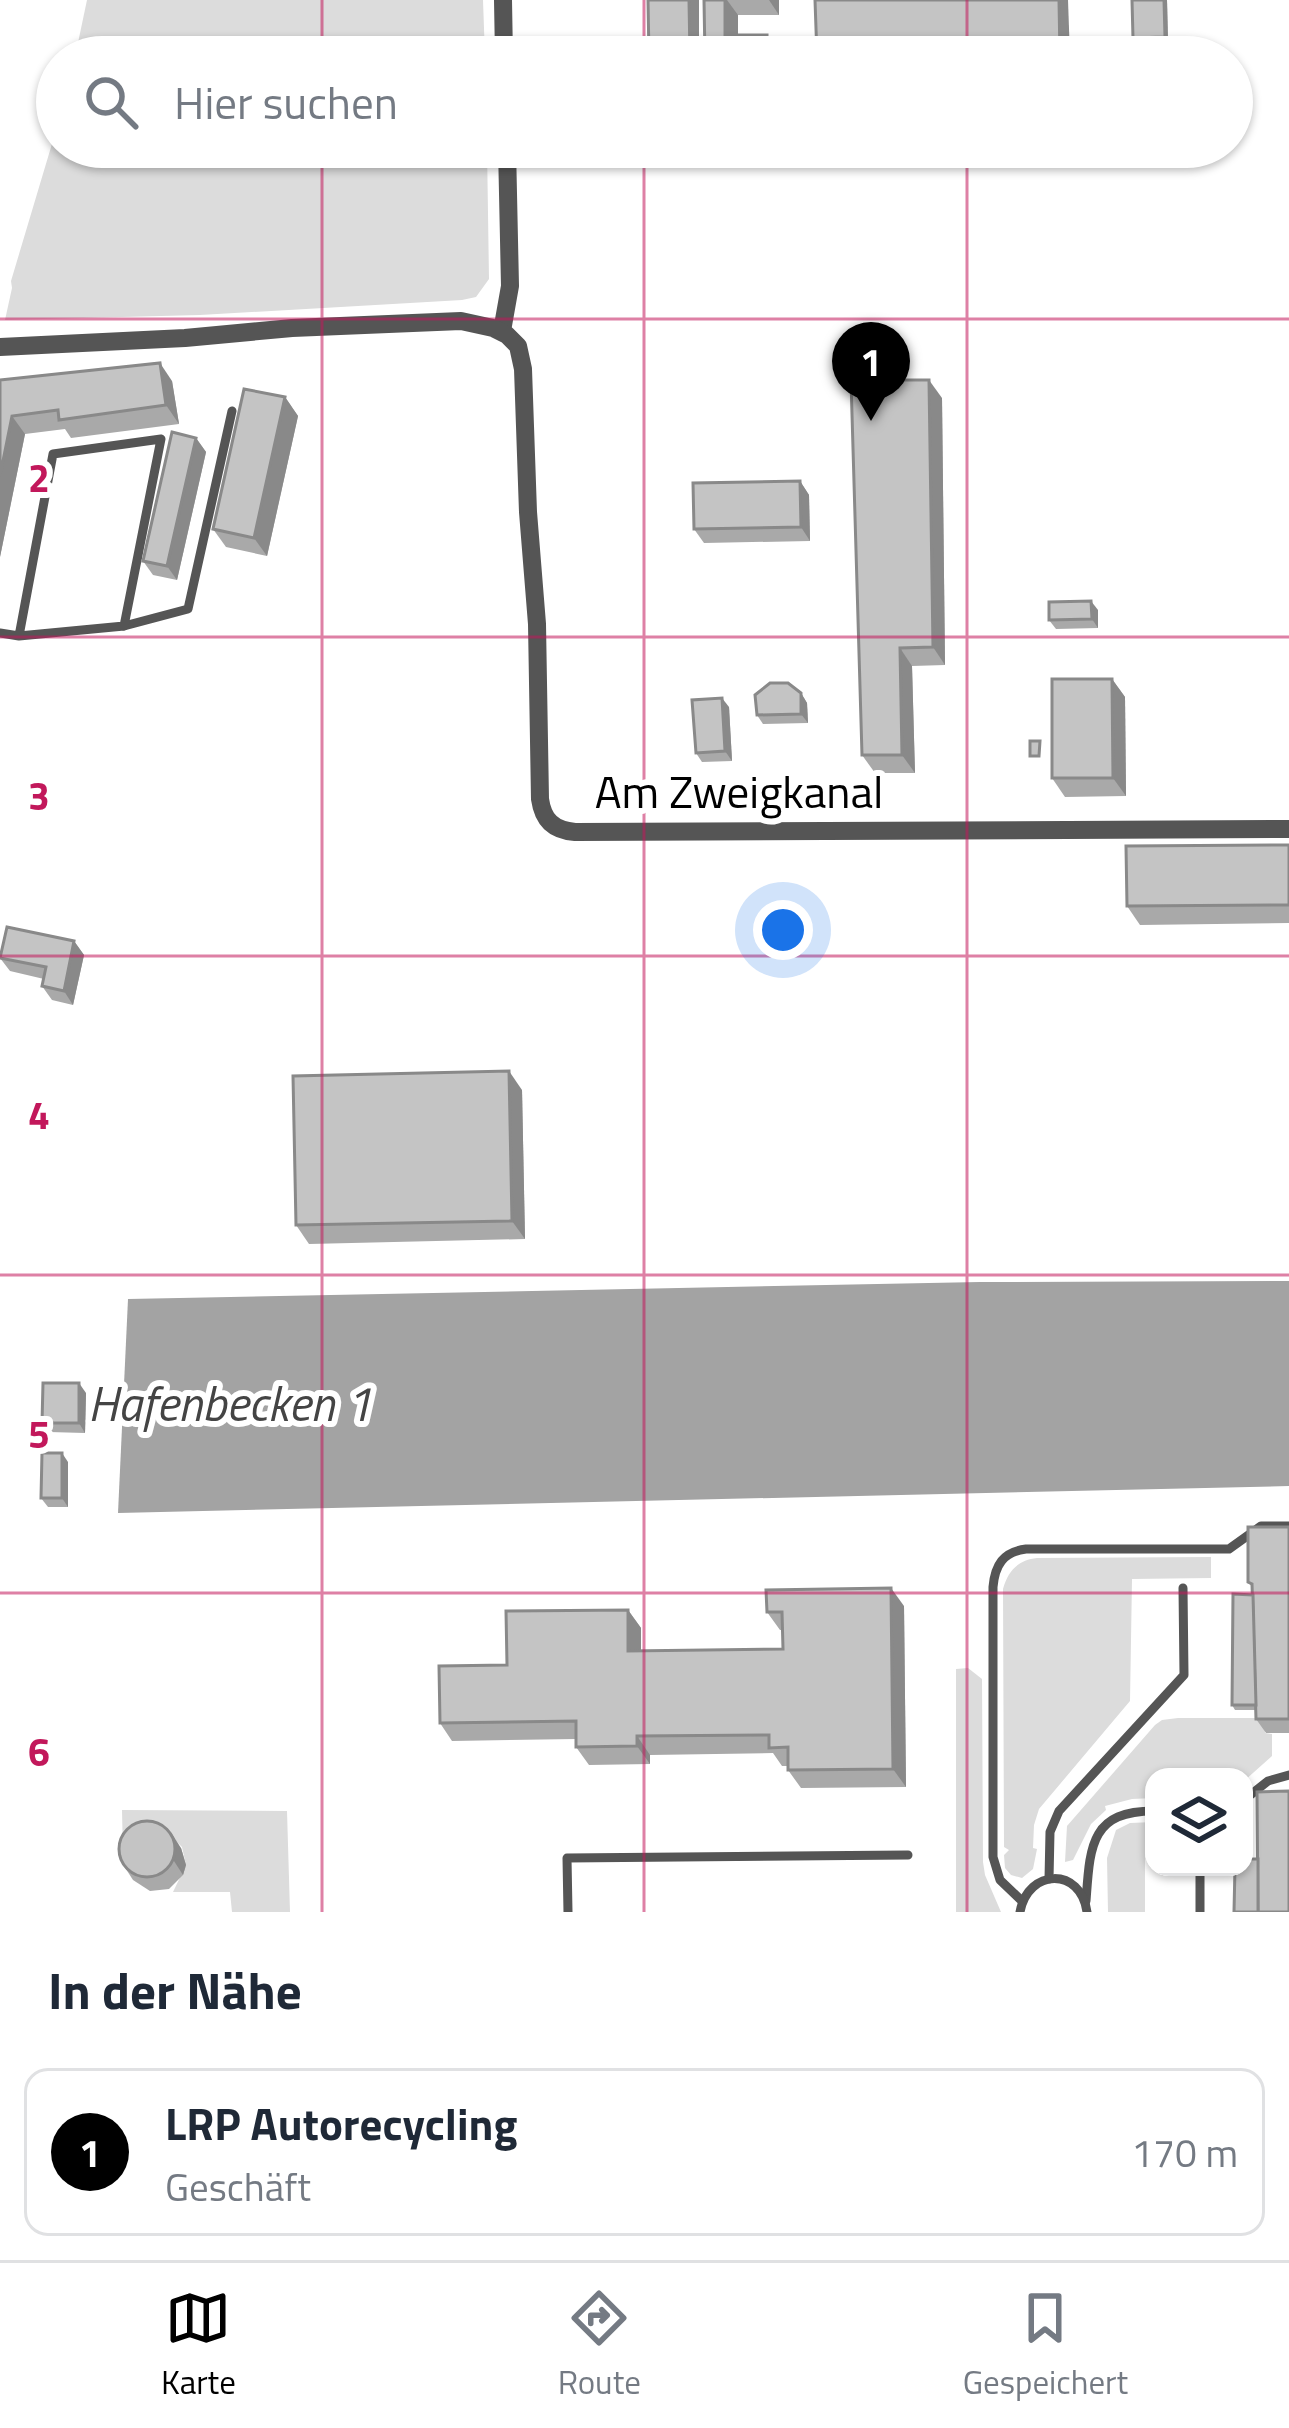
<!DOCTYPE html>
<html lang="de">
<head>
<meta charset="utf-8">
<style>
	:root { --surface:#fff; --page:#f6f6f7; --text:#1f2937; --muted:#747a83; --line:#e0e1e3; --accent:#000 }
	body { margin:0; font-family:"Titillium Web",sans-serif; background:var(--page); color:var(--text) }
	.controls { position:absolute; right:36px; bottom:36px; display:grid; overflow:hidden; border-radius:24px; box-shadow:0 3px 9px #0004 }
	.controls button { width:108px; height:108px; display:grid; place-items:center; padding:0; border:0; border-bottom:3px solid var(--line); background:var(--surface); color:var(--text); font:60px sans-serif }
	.you { position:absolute; left:783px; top:930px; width:42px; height:42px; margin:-30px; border:9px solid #fff; border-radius:50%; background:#1a73e8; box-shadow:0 0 0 18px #1a73e833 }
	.badge { display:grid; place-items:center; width:78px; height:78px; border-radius:50%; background:var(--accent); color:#fff; font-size:39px; font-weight:700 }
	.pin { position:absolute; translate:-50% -99px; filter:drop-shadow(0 3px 6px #0008) }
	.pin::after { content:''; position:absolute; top:63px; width:42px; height:36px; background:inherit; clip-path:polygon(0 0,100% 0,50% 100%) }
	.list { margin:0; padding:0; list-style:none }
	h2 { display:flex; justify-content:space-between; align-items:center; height:156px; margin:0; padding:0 48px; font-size:51px }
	h2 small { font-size:39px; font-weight:400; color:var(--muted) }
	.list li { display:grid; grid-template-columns:78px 1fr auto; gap:36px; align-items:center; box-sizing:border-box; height:168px; margin:0 24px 24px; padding:0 24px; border:3px solid var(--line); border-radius:24px }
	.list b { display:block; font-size:45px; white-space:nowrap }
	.list p { margin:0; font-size:39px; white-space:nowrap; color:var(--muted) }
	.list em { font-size:39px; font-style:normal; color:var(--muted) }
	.icon { flex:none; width:66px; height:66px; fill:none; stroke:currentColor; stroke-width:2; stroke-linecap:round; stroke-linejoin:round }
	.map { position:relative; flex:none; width:1289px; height:1912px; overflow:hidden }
	.search { position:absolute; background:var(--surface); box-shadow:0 3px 9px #0004; left:36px; right:36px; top:36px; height:132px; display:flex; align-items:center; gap:30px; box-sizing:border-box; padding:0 42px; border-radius:66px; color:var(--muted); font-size:45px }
	.sheet { height:348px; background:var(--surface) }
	nav { display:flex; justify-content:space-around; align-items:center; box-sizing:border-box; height:168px; border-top:3px solid var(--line); background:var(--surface); font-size:33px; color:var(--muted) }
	nav a { display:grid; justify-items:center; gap:6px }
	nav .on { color:var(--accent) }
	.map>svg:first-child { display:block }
	.green { fill:#dcdcdc }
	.water { fill:#a3a3a3 }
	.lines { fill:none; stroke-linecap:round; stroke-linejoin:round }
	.service { stroke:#555; stroke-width:9 }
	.minor { stroke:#555; stroke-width:18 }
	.wall { fill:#a9a9a9 }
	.shaded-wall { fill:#898989 }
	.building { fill:#c4c4c4; stroke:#898989; stroke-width:3 }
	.grid { fill:none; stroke:#c2185b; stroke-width:3; stroke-opacity:0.55 }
	.labels { text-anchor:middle; stroke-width:12; stroke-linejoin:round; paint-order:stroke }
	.street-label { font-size:45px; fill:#000; stroke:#fff }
	.water-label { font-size:48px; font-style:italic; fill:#444; stroke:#fff }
	.grid-label { font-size:39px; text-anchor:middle; font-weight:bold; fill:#c2185b; stroke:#fff; stroke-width:12; stroke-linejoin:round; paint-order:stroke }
</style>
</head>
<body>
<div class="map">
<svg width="1289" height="1912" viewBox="0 0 1289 1912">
	<rect width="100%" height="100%" fill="#fff"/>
	<g class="green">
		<polygon points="87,0 483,0 485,57 75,57"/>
		<polygon points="57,127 57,147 487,147 489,279 476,297 462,300 200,315 5,320 12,288 11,281"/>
		<path d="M1211,1557V1578L1132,1579L1130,1701L1039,1809L1034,1825L1033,1848L1037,1849L1033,1869L1022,1878L1011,1875L1005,1868L1004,1855L1009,1850L1004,1847L1003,1589C1008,1571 1018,1560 1037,1558Z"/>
		<polygon points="968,1668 982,1679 983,1862 985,1875 1001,1912 956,1912 956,1669"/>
		<polygon points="1178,1718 1264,1718 1265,1733 1272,1734 1272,1756 1244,1781 1244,1777 1154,1777 1154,1798 1132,1799 1105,1806 1106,1810 1091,1824 1073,1860 1065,1862 1067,1826 1155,1725 1162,1720"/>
		<polygon points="122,1810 287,1811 290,1912 232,1912 230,1892 173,1892 186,1865 182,1847 176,1841 123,1855"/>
		<polygon points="1154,1822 1154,1844 1145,1845 1145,1912 1108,1912 1107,1858 1116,1830 1130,1823"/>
	</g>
	<polygon class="water" points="1289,1281 1289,1486 118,1513 128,1299 980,1282"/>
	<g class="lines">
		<g class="service">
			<polyline points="124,626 188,609 232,411"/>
			<polyline points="0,633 19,636 124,626 161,439 53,454 19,636"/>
			<polyline points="1244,1800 1268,1781 1289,1775"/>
			<polyline points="1049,1879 1050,1832 1059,1811 1184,1675 1183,1588"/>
			<path d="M1022,1901L1000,1880L993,1857V1587C995,1565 1003,1552 1026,1549H1229L1261,1526H1289"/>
			<path d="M1086,1901C1090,1847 1090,1811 1154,1811"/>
			<polyline points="568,1912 567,1858 908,1855"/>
			<path d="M1020,1912C1028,1868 1081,1867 1087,1912"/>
			<polyline points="1200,1912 1200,1872"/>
		</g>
		<g class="minor">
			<polyline points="503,0 504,57"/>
			<polyline points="502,331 510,286 507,147"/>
			<path d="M0,347L185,338L292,328L461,321L493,328L507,335L518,346L523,369L528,512L537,624L540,799C543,820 553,830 575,832L1289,829"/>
		</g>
	</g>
	<g class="wall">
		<polygon points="704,0 779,0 779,15 738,15 738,35 767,35 779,53 705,57"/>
		<polygon points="1132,0 1167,0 1168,41 1136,42 1133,38"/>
		<polygon points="821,147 858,147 858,157 829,158"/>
		<polygon points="0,380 172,381 179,424 71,438 65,429 25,434 0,557"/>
		<polygon points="285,397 298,416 267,556 226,547 213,529"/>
		<polygon points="942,398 945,665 912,666 915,773 875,773 862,755"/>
		<polygon points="196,438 206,452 177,580 153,575 143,561"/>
		<polygon points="800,481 809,495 810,541 704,543 694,529"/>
		<polygon points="1098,610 1098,628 1056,629 1049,620"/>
		<polygon points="1112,679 1125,697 1126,796 1065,797 1052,778"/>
		<polygon points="801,693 807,703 808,723 763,724 757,715"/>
		<polygon points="729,707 732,761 702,762 696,753"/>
		<polygon points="1289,845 1289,923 1140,925 1127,906"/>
		<polygon points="74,941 84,955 73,1005 52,1000 42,986 44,979 10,971 0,958"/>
		<polygon points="522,1090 525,1239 309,1244 296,1225"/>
		<polygon points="86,1393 85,1433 49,1432 42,1423"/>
		<polygon points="68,1462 68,1507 48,1507 41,1498"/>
		<polygon points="1289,1527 1289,1733 1266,1733 1256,1719 1256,1710 1235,1710 1232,1705 1253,1595 1253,1588 1248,1582"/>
		<polygon points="904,1606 906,1787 801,1788 788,1770 788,1766 782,1766 773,1753 650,1755 650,1764 589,1765 576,1747 576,1739 452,1741 440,1723 507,1665 628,1610 641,1628 641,1651 783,1649 783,1630 780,1630 767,1612"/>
		<polygon points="181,1848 186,1865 183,1875 169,1889 150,1891 133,1880 124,1866"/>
	</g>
	<g class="shaded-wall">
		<polygon points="689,0 699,0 699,57 690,57"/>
		<polygon points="725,0 727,0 738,15 738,53 725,35"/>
		<polygon points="769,0 779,0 779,15"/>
		<polygon points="1059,0 1068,0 1070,57 1060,57"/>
		<polygon points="1164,0 1167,0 1168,41 1165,37"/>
		<polygon points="767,35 779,53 779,57 767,57"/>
		<polygon points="160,363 172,381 179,424 166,405"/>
		<polygon points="929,380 942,398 945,665 933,647"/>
		<polygon points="285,397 298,416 267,556 254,538"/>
		<polygon points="12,416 25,434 0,557 0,476"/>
		<polygon points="196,438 206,452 177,580 167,566"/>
		<polygon points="800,481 809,495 810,541 801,527"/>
		<polygon points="1091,601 1098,610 1098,628 1092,619"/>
		<polygon points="900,648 912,666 915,773 902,755"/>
		<polygon points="1112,679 1125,697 1126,796 1113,778"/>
		<polygon points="801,693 807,703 808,723 801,714"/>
		<polygon points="722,698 729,707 732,761 725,751"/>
		<polygon points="74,941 84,955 73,1005 64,991"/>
		<polygon points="509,1071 522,1090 525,1239 512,1221"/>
		<polygon points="79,1383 86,1393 85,1433 79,1423"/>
		<polygon points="62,1453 68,1462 68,1507 62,1498"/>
		<polygon points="891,1588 904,1606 906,1787 893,1769"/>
		<polygon points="628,1610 641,1628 641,1669 628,1651"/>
		<polygon points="637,1736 650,1755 650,1764 637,1746"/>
		<polygon points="172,1834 181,1848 186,1865 183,1875 174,1861"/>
	</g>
	<g class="building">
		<polygon points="648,0 689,0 690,57 649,57"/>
		<polygon points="704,0 725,0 725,35 767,35 767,57 705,57"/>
		<polygon points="815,0 1059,0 1060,57 817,57"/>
		<polygon points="1132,0 1164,0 1165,37 1133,38"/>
		<polygon points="160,363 166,405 59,420 58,410 12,416 0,476 0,380"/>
		<polygon points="851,380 929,380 933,647 900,648 902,755 862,755"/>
		<polygon points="244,389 285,397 254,538 213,529"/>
		<polygon points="172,432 196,438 167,566 143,561"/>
		<polygon points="800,481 801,527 694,529 693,483"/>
		<polygon points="1091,601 1092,619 1049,620 1049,602"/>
		<polygon points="1052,679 1112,679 1113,778 1052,778"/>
		<polygon points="770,683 788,683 801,693 801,714 757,715 755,695"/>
		<polygon points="722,698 725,751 696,753 692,700"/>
		<polygon points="1030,741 1040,741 1039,756 1030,756"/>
		<polygon points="1289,845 1289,905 1127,906 1126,846"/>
		<polygon points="7,927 74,941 64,991 42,986 46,967 0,958"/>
		<polygon points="509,1071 512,1221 296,1225 293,1076"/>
		<polygon points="43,1383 79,1383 79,1423 42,1423"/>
		<polygon points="42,1453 62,1453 62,1498 41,1498"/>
		<polygon points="1248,1527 1289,1527 1289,1719 1256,1719 1252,1584 1248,1582"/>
		<polygon points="891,1588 893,1769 788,1770 788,1747 769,1748 769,1735 637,1736 637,1746 576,1747 576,1721 440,1723 439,1666 507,1665 506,1611 628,1610 628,1651 783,1649 782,1612 767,1612 766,1590"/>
		<polygon points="1233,1594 1253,1595 1256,1705 1232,1705"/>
		<polygon points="1289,1791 1289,1912 1258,1912 1257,1792"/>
		<circle cx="147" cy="1849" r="28"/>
		<polygon points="1244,1859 1258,1859 1258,1912 1234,1912 1235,1867 1244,1867"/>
	</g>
	<path class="grid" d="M322,0V57M644,0V57M967,0V57M322,147V1912M644,147V1912M967,147V1912M0,319H1289M0,637H1289M0,956H1289M0,1275H1289M0,1593H1289"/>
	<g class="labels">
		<g class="street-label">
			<text x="739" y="808">Am Zweigkanal</text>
		</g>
		<g class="water-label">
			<text x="230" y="1421">Hafenbecken 1</text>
		</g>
	</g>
	<g class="grid-label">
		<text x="39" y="492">2</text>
		<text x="39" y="810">3</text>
		<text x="39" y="1129">4</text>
		<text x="39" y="1448">5</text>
		<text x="39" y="1766">6</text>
	</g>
</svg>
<div class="controls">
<button><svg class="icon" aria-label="layers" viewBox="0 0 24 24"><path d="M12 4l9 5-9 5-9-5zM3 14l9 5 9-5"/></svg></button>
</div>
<div class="you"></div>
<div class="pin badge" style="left:871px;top:421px">1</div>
<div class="search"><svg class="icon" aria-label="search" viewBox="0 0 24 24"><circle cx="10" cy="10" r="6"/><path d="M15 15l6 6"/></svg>Hier suchen</div>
</div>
<section class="sheet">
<h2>In der Nähe<small></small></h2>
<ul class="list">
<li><span class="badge">1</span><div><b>LRP Autorecycling</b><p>Geschäft</p></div><em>170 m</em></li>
</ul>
</section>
<nav>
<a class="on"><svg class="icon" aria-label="map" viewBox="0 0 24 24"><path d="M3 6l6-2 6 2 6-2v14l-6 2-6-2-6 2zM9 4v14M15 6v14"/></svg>Karte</a>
<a><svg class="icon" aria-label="directions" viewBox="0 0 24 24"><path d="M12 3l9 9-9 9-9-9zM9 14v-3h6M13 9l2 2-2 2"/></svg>Route</a>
<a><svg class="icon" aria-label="saved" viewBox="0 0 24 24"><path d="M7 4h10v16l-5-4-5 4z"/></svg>Gespeichert</a>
</nav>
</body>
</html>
